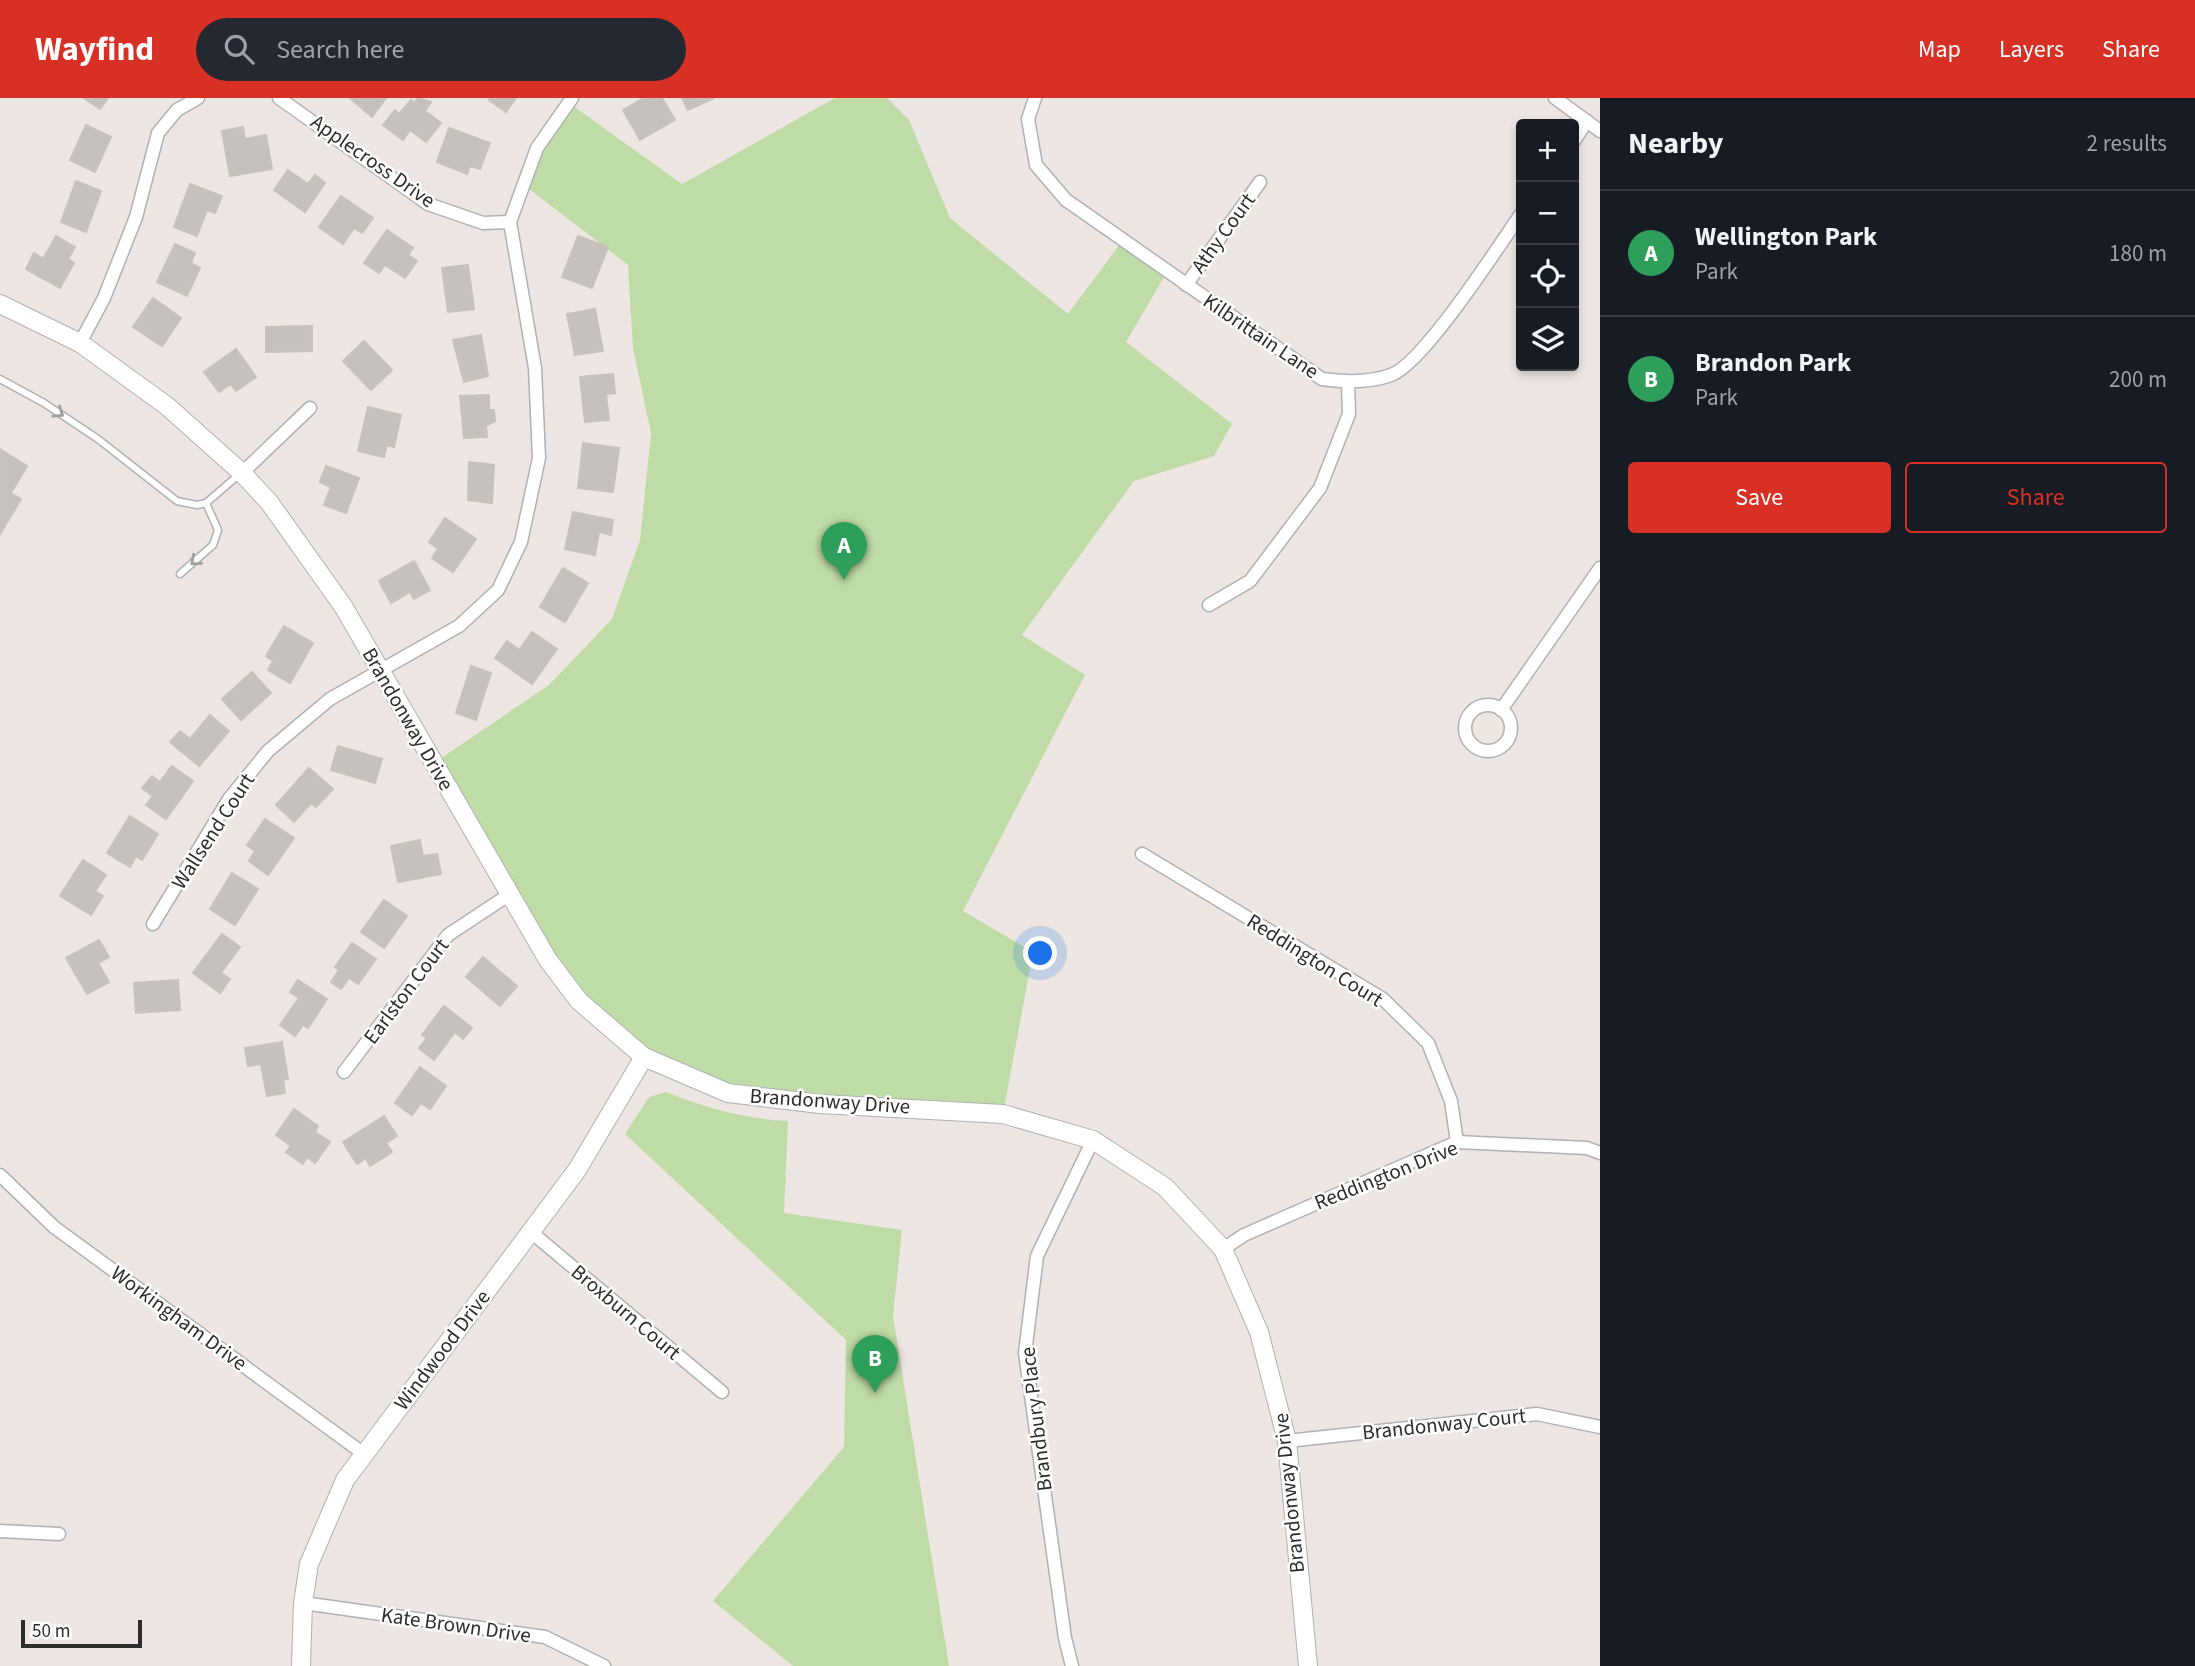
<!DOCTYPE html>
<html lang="en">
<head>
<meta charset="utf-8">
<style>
	:root { --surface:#171b24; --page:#242831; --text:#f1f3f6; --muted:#9ea1a6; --line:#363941; --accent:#d93025 }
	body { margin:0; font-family:"Source Sans 3",sans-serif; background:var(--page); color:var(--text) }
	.controls { position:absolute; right:21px; top:21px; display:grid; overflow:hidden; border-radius:7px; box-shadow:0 4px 10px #0003 }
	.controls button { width:63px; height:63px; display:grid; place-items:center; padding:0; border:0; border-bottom:2px solid var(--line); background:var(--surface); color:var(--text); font:35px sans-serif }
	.scale { position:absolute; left:21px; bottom:18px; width:121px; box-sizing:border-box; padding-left:7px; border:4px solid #2d2d2d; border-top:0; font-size:19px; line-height:24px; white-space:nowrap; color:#2d2d2d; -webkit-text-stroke:5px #fff; paint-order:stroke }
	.you { position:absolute; left:1041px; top:856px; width:24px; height:24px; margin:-18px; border:5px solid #fff; border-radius:50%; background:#1a73e8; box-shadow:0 0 0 10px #1a73e833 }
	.badge { display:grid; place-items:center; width:46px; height:46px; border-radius:50%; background:var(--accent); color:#fff; font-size:23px; font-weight:700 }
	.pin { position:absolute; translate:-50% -58px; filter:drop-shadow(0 2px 4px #0008) }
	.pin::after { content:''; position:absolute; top:37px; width:24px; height:21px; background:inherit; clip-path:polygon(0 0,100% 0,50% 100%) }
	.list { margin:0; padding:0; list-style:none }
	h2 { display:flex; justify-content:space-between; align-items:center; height:91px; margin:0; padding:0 28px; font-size:30px }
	h2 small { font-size:23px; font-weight:400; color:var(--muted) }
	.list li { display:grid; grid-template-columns:46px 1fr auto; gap:21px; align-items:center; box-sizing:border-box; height:126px; padding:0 28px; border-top:2px solid var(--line) }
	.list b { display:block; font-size:26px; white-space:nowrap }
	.list p { margin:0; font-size:23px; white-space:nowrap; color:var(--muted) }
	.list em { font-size:23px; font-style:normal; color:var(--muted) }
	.actions { display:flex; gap:14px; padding:21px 28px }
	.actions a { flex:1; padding:16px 0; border:2px solid var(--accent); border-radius:7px; text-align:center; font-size:24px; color:var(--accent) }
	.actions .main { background:var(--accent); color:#fff }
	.icon { flex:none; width:38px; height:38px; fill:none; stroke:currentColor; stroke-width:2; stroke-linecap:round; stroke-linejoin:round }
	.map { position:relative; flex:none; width:1600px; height:1568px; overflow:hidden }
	header { display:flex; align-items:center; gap:42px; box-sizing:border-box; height:98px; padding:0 35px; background:var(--accent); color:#fff }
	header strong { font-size:33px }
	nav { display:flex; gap:38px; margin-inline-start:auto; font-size:24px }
	.search { width:490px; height:63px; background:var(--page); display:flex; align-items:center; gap:18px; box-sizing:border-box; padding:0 24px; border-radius:38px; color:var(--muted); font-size:26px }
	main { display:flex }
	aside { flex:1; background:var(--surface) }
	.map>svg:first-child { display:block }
	.green { fill:#c0dca6 }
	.building { fill:#c6c1bd; stroke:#c8c2bb; stroke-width:2 }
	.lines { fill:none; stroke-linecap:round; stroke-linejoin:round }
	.lane-casing { stroke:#aeb1b7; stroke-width:9 }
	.street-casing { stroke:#aeb1b7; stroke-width:15 }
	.secondary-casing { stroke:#aeb1b7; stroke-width:20 }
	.lane { stroke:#fff; stroke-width:6 }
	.street { stroke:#fff; stroke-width:12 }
	.secondary { stroke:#fff; stroke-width:18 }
	.oneway { stroke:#a0a0a0 }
	.labels { text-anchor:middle; stroke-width:5; stroke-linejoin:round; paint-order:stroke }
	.street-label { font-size:21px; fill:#2d2d2d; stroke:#fff }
</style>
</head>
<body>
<header>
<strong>Wayfind</strong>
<div class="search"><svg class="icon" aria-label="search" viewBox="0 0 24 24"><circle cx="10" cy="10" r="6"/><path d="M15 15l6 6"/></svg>Search here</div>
<nav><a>Map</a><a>Layers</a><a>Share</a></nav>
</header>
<main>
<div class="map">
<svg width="1600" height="1568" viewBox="0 0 1600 1568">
	<rect width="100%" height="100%" fill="#ede6e2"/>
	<g class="green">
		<polygon points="835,0 887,0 909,22 950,120 1068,216 1123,142 1167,174 1126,244 1232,326 1214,358 1134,383 1022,537 1085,577 963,813 1033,854 1003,1016 728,995 657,965 579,903 434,665 549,587 612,521 640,442 651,335 633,250 628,167 524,87 563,14 569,5 682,86"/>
		<path d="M666,994C706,1010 745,1021 788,1023L784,1115L902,1132L893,1218L949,1568H793L713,1503L844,1349L846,1242L625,1036L649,999Z"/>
	</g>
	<g class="building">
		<polygon points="84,0 108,0 100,11"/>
		<polygon points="350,0 386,0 372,19"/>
		<polygon points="418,0 431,4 425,13 441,25 426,44 410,32 403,42 383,27 395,12 399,16 411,2 414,5"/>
		<polygon points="490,0 516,0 506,14 489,2"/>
		<polygon points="644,0 662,0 675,22 640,42 623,12"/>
		<polygon points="682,0 714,0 688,12"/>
		<polygon points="86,27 111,39 95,74 70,62"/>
		<polygon points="243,29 245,41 266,37 272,71 230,78 222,33"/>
		<polygon points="449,30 490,45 480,71 470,68 467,76 437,64"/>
		<polygon points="288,72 308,86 315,77 325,85 305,114 274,92"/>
		<polygon points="76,83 101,93 86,134 61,124"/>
		<polygon points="190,86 222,98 215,115 207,112 197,138 174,129"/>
		<polygon points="341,98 373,120 362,135 354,130 343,146 319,129"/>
		<polygon points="387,132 413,150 408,157 417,163 405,180 385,167 379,175 364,165"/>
		<polygon points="56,138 75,149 68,161 74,165 60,190 26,171 34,155 43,161"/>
		<polygon points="578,138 608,149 592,190 562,179"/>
		<polygon points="175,146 195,155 191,165 200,170 187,198 157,184"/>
		<polygon points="468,167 474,211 448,214 442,170"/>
		<polygon points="153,200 181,220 162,248 133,229"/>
		<polygon points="595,211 603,253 575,257 567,216"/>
		<polygon points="312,228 312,253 266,254 266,229"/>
		<polygon points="481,237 488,278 464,284 453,242"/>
		<polygon points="364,243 392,272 371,292 343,263"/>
		<polygon points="236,251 256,279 236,293 231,286 219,294 204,274"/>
		<polygon points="613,276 615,295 606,296 609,322 585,324 580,279"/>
		<polygon points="489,297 489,312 494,312 495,323 486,328 487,339 464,340 460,298"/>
		<polygon points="368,309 401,317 394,349 387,347 384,359 358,353"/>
		<polygon points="583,345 619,350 613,394 578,390"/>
		<polygon points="0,351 27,368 11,395 21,401 0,436"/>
		<polygon points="469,364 494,367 492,405 468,402"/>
		<polygon points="326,368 359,380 346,415 324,407 331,389 320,384"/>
		<polygon points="573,414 613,422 611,437 599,434 595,457 565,451"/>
		<polygon points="445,420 476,441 453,474 432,460 438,451 429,444"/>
		<polygon points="414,463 430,492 414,501 410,494 391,505 379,483"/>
		<polygon points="563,470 588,485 565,524 540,509"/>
		<polygon points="284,528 313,545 290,585 268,572 273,563 266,558"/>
		<polygon points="532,534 557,551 532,586 495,560 507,543 519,552"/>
		<polygon points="471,568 491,575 476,622 456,615"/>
		<polygon points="252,574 271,595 241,622 222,601"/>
		<polygon points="210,617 229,633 199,668 170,644 180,633 190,641"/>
		<polygon points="338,648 382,661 375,685 331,672"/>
		<polygon points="172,668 193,683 166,721 146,707 153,698 142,690 152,678 160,684"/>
		<polygon points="309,670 333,691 316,709 311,705 294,724 276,707"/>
		<polygon points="130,718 158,736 142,762 136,758 130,769 107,755"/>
		<polygon points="265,721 294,740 268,777 249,763 255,753 247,747"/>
		<polygon points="420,742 423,758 437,756 441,776 398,784 391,748"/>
		<polygon points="83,762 106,777 95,793 103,798 91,817 60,798"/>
		<polygon points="232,775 258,791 235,827 210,811"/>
		<polygon points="384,802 407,818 384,850 361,834"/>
		<polygon points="222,836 240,849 221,875 230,881 220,895 193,875"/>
		<polygon points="99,842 109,859 98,865 109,884 87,896 66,860"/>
		<polygon points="352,845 376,861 358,886 349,880 341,891 331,884 339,872 335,869"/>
		<polygon points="483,859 517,888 500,908 466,879"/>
		<polygon points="178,882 180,912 136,915 134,885"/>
		<polygon points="298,882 327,901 308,930 303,927 295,938 280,927 299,900 290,894"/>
		<polygon points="444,908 472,930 463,941 455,934 434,962 419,950 427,940 422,937"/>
		<polygon points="282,944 288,981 283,982 285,995 267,998 261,966 248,968 245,950"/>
		<polygon points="420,969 446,988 430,1011 421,1005 412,1017 395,1005"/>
		<polygon points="294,1011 318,1028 315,1034 330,1044 315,1065 307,1059 303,1066 286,1054 291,1048 276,1037"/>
		<polygon points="384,1018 397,1038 386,1045 392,1054 370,1068 366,1060 357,1066 343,1044"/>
	</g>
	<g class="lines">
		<defs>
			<g id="lane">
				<polyline points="0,281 44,305 98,341 177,403 197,407 206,405 241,375"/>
				<polyline points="180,476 213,447 218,432 206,405"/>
			</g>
			<g id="street">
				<polyline points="279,0 428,106 483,125 510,124"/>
				<path d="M1035,0L1028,21L1036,67L1066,102L1322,281C1344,284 1369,285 1391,277C1423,266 1498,149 1521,116"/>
				<polyline points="1555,0 1600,33"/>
				<polyline points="1574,43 1587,23"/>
				<polyline points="1186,187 1260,84"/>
				<polyline points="80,245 104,200 136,119 158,35 177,12 198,0"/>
				<polyline points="242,375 310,310"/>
				<polyline points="1209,507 1250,483 1320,390 1349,316 1348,285"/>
				<circle cx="1488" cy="630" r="23"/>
				<polyline points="1501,612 1600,470"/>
				<polyline points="1142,756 1383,901 1428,945 1451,1003 1457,1044"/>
				<polyline points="153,826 229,701 268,653 330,601 459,528 498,492 521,444 539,360 535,270 510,124 537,50 572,0"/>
				<polyline points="344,974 448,837 510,796"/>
				<polyline points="0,1077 54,1129 364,1356"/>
				<polyline points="531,1134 722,1294"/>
				<polyline points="1223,1151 1244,1137 1457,1044 1587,1050 1600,1055"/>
				<polyline points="1287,1343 1537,1316 1600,1329"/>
				<polyline points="0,1433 59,1436"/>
				<polyline points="303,1505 545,1539 604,1568"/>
				<polyline points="1072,1568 1065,1540 1025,1255 1037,1158 1093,1042"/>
			</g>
			<g id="secondary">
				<polyline points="0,206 80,245 167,308 242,375 269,404 343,508 548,862 579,903 644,959 728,995 820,1006 1003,1016 1093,1042 1165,1089 1223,1151 1259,1234 1287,1343 1308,1568"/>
				<polyline points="301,1568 303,1505 309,1466 345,1382 577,1072 644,959"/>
			</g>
		</defs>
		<use href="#lane" class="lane-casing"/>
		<use href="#street" class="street-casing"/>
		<use href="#secondary" class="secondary-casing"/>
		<use href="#lane" class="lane"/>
		<use href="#street" class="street"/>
		<use href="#secondary" class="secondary"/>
	</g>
	<defs><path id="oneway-chevron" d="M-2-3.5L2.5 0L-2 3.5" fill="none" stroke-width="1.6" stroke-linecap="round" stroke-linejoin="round" transform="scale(1.75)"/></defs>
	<g class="oneway">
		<use href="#oneway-chevron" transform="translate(59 315) rotate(34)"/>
		<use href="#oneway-chevron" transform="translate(195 463) rotate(139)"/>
	</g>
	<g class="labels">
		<g class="street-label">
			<text transform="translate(373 63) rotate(35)" y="7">Applecross Drive</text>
			<text transform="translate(1223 135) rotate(-54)" y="7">Athy Court</text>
			<text transform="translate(1261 238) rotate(34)" y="7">Kilbrittain Lane</text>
			<text transform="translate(408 621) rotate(60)" y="7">Brandonway Drive</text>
			<text transform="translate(213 733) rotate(-57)" y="7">Wallsend Court</text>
			<text transform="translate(1315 862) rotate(32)" y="7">Reddington Court</text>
			<text transform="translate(406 893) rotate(-53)" y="7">Earlston Court</text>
			<text transform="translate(830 1003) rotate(4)" y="7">Brandonway Drive</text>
			<text transform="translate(1386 1077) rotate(-22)" y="7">Reddington Drive</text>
			<text transform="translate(626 1214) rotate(40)" y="7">Broxburn Court</text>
			<text transform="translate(179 1220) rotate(36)" y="7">Workingham Drive</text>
			<text transform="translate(442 1252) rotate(-53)" y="7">Windwood Drive</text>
			<text transform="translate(1036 1321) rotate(-97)" y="7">Brandbury Place</text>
			<text transform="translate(1444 1326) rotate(-6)" y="7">Brandonway Court</text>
			<text transform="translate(1289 1395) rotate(-96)" y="7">Brandonway Drive</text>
			<text transform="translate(456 1527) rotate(8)" y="7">Kate Brown Drive</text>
		</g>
	</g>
</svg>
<div class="controls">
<button>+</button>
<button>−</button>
<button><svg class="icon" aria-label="locate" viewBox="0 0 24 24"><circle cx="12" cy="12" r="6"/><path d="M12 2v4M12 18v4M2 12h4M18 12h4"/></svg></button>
<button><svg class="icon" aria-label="layers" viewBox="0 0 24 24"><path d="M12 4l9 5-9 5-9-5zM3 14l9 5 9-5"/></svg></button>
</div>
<div class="scale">50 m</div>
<div class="you"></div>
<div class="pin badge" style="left:844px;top:482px;background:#2e9e5b">A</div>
<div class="pin badge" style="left:875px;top:1295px;background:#2e9e5b">B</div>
</div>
<aside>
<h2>Nearby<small>2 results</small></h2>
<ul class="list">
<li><span class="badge" style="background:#2e9e5b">A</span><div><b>Wellington Park</b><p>Park</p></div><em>180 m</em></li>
<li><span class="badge" style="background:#2e9e5b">B</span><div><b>Brandon Park</b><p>Park</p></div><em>200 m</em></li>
</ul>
<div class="actions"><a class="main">Save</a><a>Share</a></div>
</aside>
</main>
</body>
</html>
